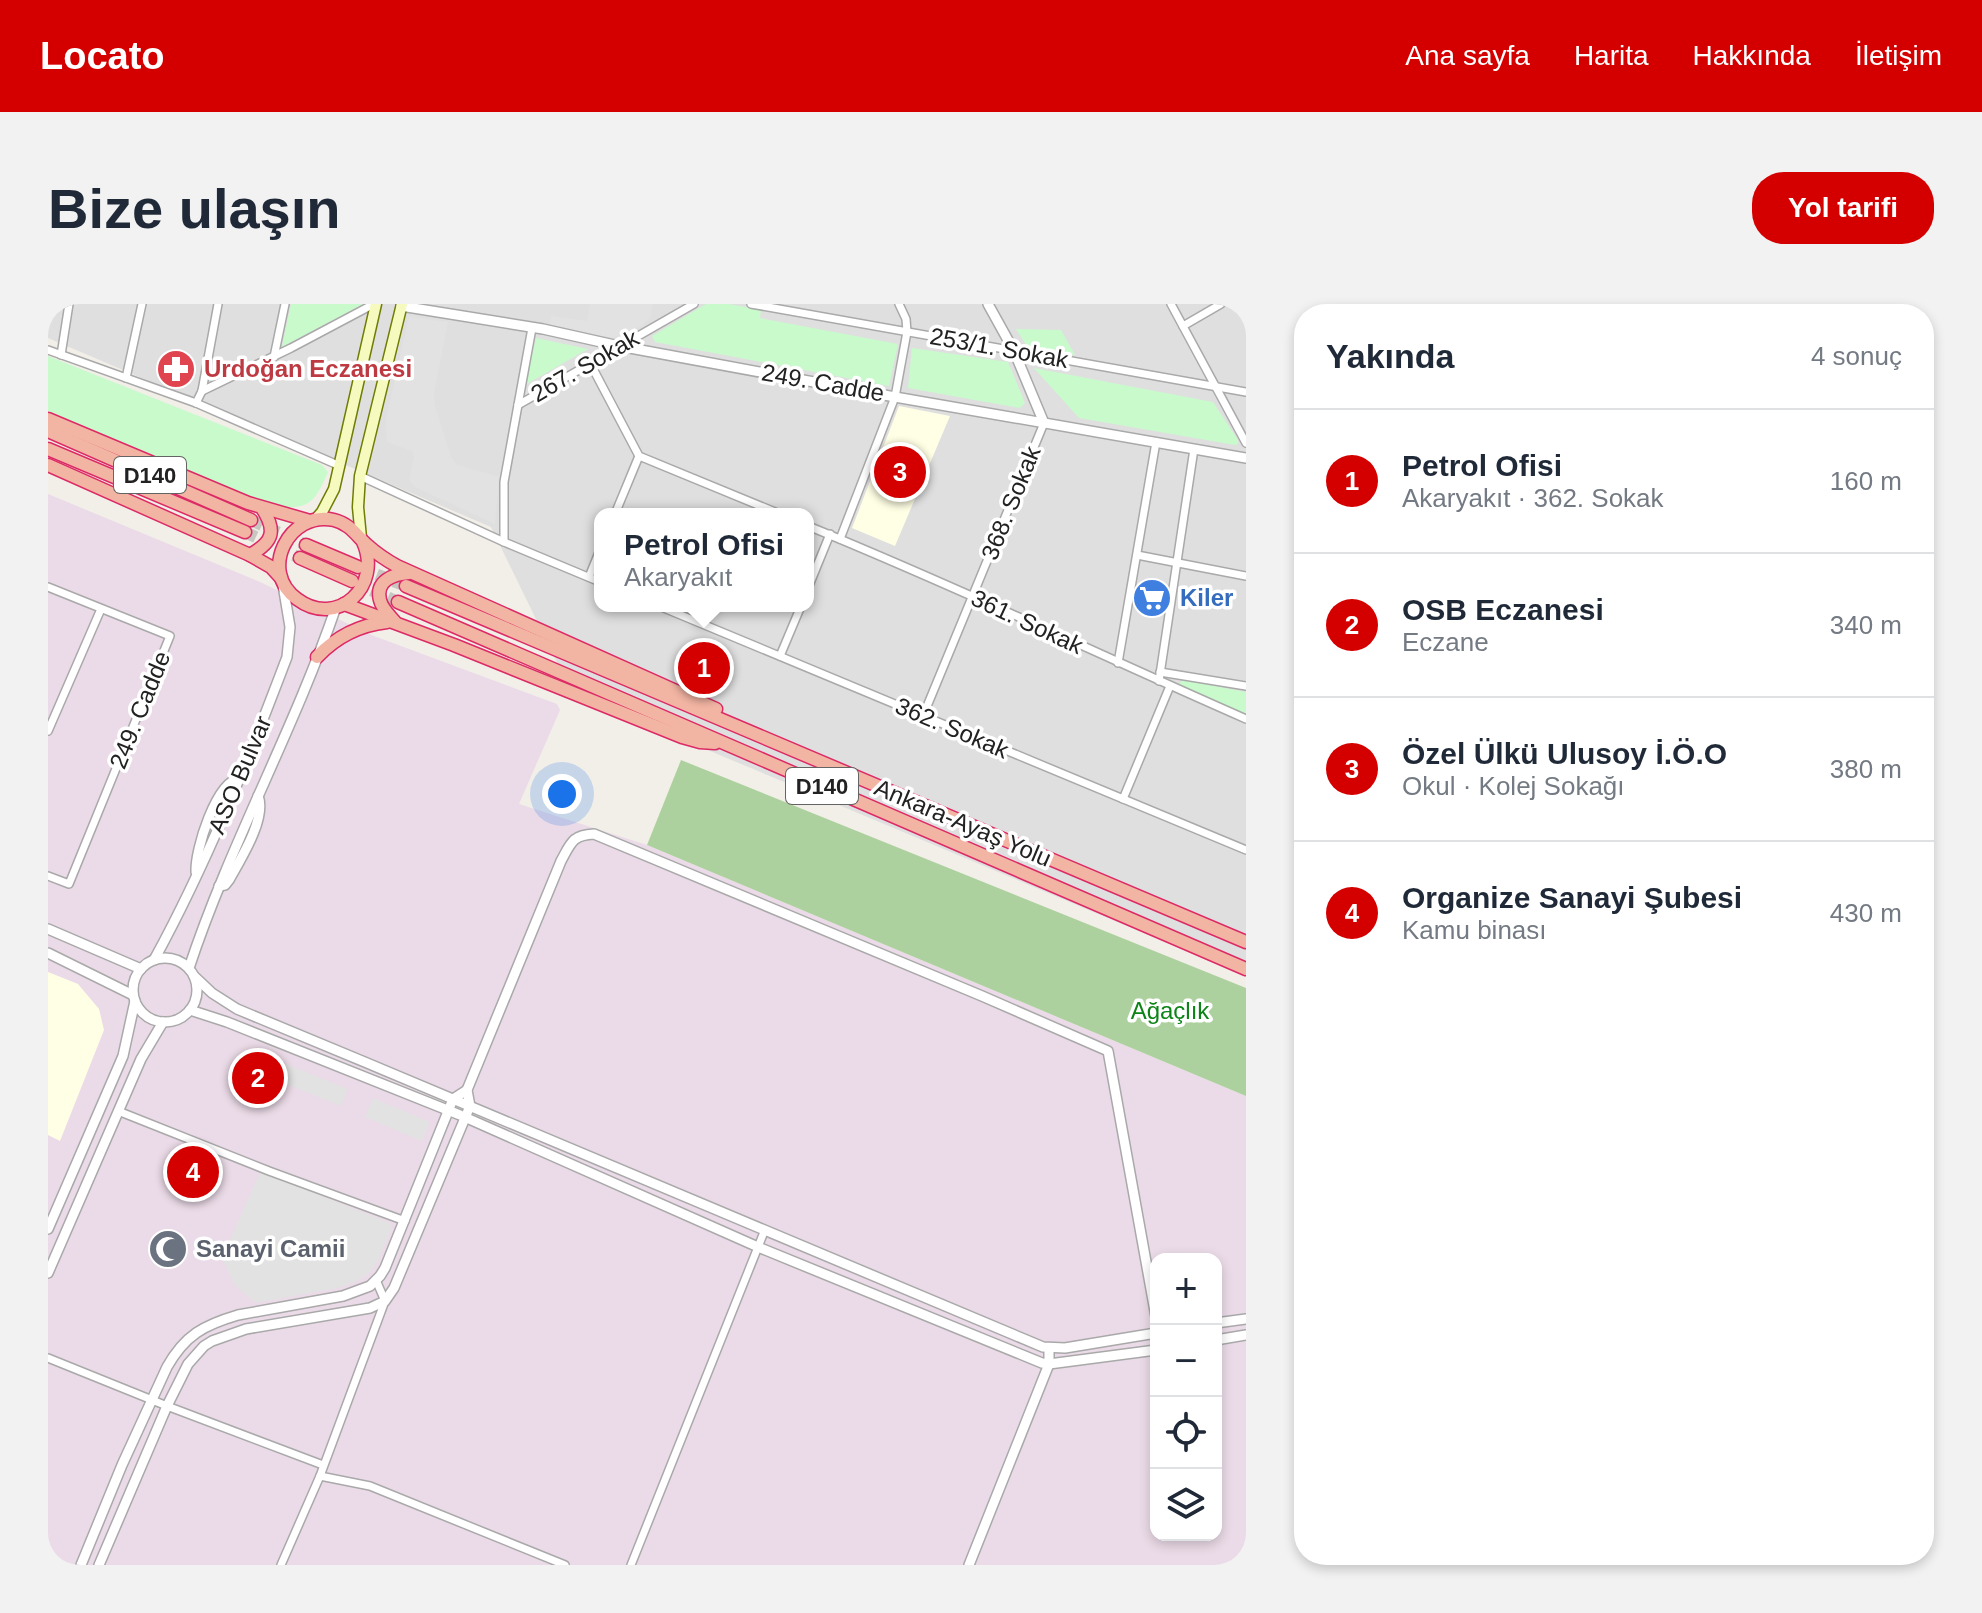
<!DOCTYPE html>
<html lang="tr">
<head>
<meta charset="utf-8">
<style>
	:root { --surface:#fff; --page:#f2f2f3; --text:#1f2937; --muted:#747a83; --line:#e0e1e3; --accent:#d40000 }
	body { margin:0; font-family:Helvetica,sans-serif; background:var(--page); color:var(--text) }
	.controls { position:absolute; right:24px; bottom:24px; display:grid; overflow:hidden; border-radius:16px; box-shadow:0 4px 12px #0003 }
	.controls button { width:72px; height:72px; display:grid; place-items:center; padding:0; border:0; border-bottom:2px solid var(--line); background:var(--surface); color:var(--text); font:40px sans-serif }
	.you { position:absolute; left:514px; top:490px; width:28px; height:28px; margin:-20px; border:6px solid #fff; border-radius:50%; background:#1a73e8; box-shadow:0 0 0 12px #1a73e833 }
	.badge { display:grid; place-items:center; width:52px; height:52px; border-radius:50%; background:var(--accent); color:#fff; font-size:26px; font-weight:700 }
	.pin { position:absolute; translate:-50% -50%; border:4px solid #fff; box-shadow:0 2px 8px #0006 }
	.popup { position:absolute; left:546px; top:204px; width:220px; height:104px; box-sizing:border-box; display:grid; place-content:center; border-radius:16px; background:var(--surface); filter:drop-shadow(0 2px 6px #0005); font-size:26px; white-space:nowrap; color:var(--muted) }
	.popup b { font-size:30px; color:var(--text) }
	.popup::after { content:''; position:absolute; left:50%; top:100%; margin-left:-16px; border:16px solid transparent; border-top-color:var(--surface) }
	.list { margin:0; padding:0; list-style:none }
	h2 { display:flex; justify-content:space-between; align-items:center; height:104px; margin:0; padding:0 32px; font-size:34px }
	h2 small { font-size:26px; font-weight:400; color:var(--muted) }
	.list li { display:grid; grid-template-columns:52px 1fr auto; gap:24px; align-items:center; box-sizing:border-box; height:144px; padding:0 32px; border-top:2px solid var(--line) }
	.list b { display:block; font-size:30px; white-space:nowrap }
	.list p { margin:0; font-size:26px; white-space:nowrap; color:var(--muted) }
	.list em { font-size:26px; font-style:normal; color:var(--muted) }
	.icon { flex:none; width:44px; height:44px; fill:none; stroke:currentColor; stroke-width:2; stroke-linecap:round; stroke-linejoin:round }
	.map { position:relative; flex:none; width:1198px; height:1261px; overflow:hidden; border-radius:32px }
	header { display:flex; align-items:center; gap:48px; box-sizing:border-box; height:112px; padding:0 40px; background:var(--accent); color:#fff }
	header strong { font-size:38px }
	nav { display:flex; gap:44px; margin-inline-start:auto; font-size:28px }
	.intro { display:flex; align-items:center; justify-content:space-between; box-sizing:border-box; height:192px; padding:0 48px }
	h1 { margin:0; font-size:56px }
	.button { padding:20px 36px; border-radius:32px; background:var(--accent); color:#fff; font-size:28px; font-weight:700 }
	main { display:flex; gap:48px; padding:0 48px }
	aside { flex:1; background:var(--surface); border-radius:32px; box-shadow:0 4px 12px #0003 }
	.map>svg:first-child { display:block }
	.residential { fill:#e0dfdf; fill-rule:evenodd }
	.industrial { fill:#ebdbe8; fill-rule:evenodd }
	.education { fill:#ffffe5 }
	.forest { fill:#add19e }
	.park { fill:#c8facc }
	.parking { fill:#e2e2e2 }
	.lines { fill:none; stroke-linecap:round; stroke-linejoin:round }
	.trunk-tunnel { stroke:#c8c6c1; stroke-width:12; stroke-dasharray:12 6; stroke-linecap:butt }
	.minor-casing { stroke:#a9a9a9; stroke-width:10 }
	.tertiary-casing { stroke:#a9a9a9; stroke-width:12 }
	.secondary-casing { stroke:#707d05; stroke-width:13 }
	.trunk-casing { stroke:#dc2a67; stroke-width:15 }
	.minor { stroke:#fff; stroke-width:7 }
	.tertiary { stroke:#fff; stroke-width:9 }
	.secondary { stroke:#f7fabf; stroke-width:10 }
	.trunk { stroke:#f2b4a3; stroke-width:12 }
	.labels { text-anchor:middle; stroke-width:7; stroke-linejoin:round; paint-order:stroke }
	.shield { fill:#fff; stroke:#646464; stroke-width:2 }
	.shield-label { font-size:22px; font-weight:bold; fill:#222 }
	.street-label { font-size:24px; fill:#222; stroke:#fff }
	.health-label { font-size:24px; font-weight:bold; fill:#be3a42; stroke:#fff; text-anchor:start }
	.shop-label { font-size:24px; font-weight:bold; fill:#366cbe; stroke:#fff; text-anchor:start }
	.park-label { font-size:24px; fill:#0c8416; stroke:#fff }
	.worship-label { font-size:24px; font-weight:bold; fill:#5b616d; stroke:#fff; text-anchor:start }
</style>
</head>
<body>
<header>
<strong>Locato</strong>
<nav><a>Ana sayfa</a><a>Harita</a><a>Hakkında</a><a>İletişim</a></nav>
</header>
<div class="intro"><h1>Bize ulaşın</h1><a class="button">Yol tarifi</a></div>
<main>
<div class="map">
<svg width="1198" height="1261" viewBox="0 0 1198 1261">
	<rect width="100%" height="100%" fill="#f2efe9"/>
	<path class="residential" d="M0,0H1198V672L524,389L443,223L0,34ZM552,210H760V302H552Z"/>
	<path class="industrial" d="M0,190L212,278L326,332L509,400L512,406L471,500L599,541L1198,792V1261H0ZM1108,955H1168V1231H1108Z"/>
	<g class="education">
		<polygon points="851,102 902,112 847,242 804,224"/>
		<polygon points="0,668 30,680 51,705 56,726 12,837 0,831"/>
	</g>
	<polygon class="forest" points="633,456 1198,684 1198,792 599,541"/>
	<g class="park">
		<polygon points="243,0 315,0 234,43"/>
		<polygon points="658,0 681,0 713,6 712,14 850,40 841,82 607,38 604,32"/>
		<polygon points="968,25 1013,26 1027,51 980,44"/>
		<polygon points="488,34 540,45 477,81"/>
		<polygon points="864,44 960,58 977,99 972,104 860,84"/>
		<path d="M0,52L274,161L280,168C266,201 259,207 223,201L0,107Z"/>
		<polygon points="986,64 1165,98 1190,136 1190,140 1187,141 1031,114"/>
		<polygon points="1135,376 1198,388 1198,411 1134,384 1132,379"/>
	</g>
	<g class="parking">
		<polygon points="542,0 605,0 602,14 593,22 565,34 501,23 503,12 539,17"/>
		<polygon points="361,13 400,18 386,89 387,102 403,153 409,161 451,173 447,220 367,183 361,176 366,152 364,147 339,138 338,115"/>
		<polygon points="230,757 300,785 293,802 223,774"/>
		<polygon points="325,794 382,818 374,837 317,813"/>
		<polygon points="212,868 342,919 344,923 330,957 322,968 308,978 290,984 208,999 192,986 186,980 174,954"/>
	</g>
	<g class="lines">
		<g class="trunk-tunnel">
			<polyline points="203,216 258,241"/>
			<polyline points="197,228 252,254"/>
			<polyline points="312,264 358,282"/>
			<polyline points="307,279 350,298"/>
		</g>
		<defs>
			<g id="minor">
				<polyline points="703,0 1198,88"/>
				<polyline points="1123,0 1198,139"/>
				<polyline points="1135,22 1173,0"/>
				<polyline points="0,46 148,99 292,162"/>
				<polyline points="13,51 21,0"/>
				<polyline points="226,53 237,0"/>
				<polyline points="542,59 591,152 732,210"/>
				<polyline points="78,74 94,0"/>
				<polyline points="154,87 243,44 326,0"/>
				<polyline points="148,99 154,87 170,0"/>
				<polyline points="470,101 646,0"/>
				<polyline points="312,172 456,238 552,278"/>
				<polyline points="567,210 591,152"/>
				<path d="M760,222C908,282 1052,351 1198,415"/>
				<polyline points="792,235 847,93 859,28 858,15 851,0"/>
				<polyline points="456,238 456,178 484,24"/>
				<polyline points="1089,251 1198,272"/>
				<polyline points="541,273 552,246"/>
				<polyline points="0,283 122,332 21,580 0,572"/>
				<polyline points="760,284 782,230"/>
				<polyline points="611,302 1198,546"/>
				<polyline points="732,352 753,302"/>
				<polyline points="1070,359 1108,138"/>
				<polyline points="1112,368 1198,382"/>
				<polyline points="1111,377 1146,145"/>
				<polyline points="875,412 996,119"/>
				<polyline points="0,427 53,305"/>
				<polyline points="1075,495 1122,382"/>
				<polyline points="70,807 221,867 357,917"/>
				<polyline points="0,1054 119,1102 275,1161"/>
				<polyline points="272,1172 322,1182 517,1261"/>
				<polyline points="233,1261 272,1172 337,997 328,976"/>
				<polyline points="583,1261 716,928"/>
			</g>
			<g id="tertiary">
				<polyline points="940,0 966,47 996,119"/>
				<polyline points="353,2 495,25 571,42 847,93 1198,154"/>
				<path d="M148,568C147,546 168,478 192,474"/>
				<path d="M171,582L177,581L181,576C192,556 219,514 210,492"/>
				<polyline points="0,625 93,665"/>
				<polyline points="0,649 85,691"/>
				<circle cx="117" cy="686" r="32"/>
				<path d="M106,656C159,559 200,456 239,353L242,323L235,281"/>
				<path d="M141,664C182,540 246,426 288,303"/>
				<path d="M146,672L164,689L189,705C458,816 725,931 995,1043L1017,1044L1108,1029"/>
				<polyline points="142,706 179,718 412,811 710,943 994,1059 1001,1060 1108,1046"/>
				<polyline points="0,925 75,752 87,697"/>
				<polyline points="0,969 93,755 115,718"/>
				<polyline points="1168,1019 1198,1015"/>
				<polyline points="1168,1036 1198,1031"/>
				<path d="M33,1261L74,1161L119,1063C137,1031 156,1021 190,1011L295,992L322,982L332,972L337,964L405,795L419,786"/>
				<path d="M51,1261L119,1102L140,1060L156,1042L164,1037L198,1025L322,1004L337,997L346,984L422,802L419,786L513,557C523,539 524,531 546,530L934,692L1060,747L1108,1013"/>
				<polyline points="921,1261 1001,1060 1001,1044"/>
			</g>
			<g id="secondary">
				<polyline points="267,216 274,208 286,185 328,0"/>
				<polyline points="313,234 310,203 312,172 354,0"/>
			</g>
			<g id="trunk">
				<polyline points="0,115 200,199 262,217"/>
				<polyline points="0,127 203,216"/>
				<polyline points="0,145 197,228"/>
				<polyline points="0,161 202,251 223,263 233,274"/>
				<path d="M315,238C335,282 289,325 249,295C210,267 241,206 286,216C302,220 308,231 319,241C329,250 338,256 349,262L668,405"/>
				<polyline points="258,241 310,263"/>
				<path d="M202,251C225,238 229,227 214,204"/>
				<polyline points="252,254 304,277"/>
				<polyline points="358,282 1198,638"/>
				<polyline points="350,298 1198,665"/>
				<polyline points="296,300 406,341 634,433 652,438 667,439"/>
				<path d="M347,318C342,312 334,305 332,296C327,277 345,270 361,269"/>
				<path d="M269,353C288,333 311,321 339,318"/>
			</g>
		</defs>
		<use href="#minor" class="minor-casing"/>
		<use href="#tertiary" class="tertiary-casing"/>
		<use href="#secondary" class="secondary-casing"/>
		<use href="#trunk" class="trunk-casing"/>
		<use href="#minor" class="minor"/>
		<use href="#tertiary" class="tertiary"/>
		<use href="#secondary" class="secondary"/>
		<use href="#trunk" class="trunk"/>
	</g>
	<defs>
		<symbol id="pharmacy-disc" viewBox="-11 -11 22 22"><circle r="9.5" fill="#e0444e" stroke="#fff"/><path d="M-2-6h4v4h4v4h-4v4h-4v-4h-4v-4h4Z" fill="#fff"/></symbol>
		<symbol id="supermarket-disc" viewBox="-11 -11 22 22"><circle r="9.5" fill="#3f7fe0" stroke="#fff"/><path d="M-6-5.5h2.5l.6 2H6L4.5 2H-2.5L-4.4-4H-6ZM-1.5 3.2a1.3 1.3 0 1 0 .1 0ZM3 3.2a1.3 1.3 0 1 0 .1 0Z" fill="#fff"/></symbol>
		<symbol id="mosque-disc" viewBox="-11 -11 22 22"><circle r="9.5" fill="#6b7280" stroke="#fff"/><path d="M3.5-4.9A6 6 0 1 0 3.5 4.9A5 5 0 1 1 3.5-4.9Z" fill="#fff"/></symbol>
	</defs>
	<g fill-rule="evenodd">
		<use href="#pharmacy-disc" x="106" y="43" width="44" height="44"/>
		<use href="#supermarket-disc" x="1082" y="272" width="44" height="44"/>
		<use href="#mosque-disc" x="98" y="923" width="44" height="44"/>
	</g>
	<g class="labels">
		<g class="shield">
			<rect x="66" y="153" width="72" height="36" rx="6"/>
			<rect x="738" y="464" width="72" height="36" rx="6"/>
		</g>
		<g class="shield-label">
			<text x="102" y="179">D140</text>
			<text x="774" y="490">D140</text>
		</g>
		<g class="street-label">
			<text transform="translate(951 44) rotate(10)" y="8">253/1. Sokak</text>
			<text transform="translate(537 62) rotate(-30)" y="8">267. Sokak</text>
			<text transform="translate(775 79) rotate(10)" y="8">249. Cadde</text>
			<text transform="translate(963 199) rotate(-68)" y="8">368. Sokak</text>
			<text transform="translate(979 318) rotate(25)" y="8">361. Sokak</text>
			<text transform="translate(92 406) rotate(-68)" y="8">249. Cadde</text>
			<text transform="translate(904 424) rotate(23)" y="8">362. Sokak</text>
			<text transform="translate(192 471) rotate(-67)" y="8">ASO Bulvar</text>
			<text transform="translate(915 519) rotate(23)" y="8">Ankara-Ayaş Yolu</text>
		</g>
		<g class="health-label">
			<text x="156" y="73">Urdoğan Eczanesi</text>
		</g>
		<g class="shop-label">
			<text x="1132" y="302">Kiler</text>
		</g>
		<g class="park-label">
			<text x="1122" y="715">Ağaçlık</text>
		</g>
		<g class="worship-label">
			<text x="148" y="953">Sanayi Camii</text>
		</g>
	</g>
</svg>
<div class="controls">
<button>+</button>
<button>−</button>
<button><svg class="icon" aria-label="locate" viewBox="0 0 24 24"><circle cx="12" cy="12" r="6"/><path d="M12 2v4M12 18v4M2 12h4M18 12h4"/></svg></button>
<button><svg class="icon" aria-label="layers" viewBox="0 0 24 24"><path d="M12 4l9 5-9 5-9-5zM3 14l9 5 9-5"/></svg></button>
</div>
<div class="you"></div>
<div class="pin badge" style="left:656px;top:364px">1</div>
<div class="popup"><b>Petrol Ofisi</b>Akaryakıt</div>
<div class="pin badge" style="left:210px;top:774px">2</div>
<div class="pin badge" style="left:852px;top:168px">3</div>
<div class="pin badge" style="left:145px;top:868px">4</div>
</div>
<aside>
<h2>Yakında<small>4 sonuç</small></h2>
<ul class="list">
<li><span class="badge">1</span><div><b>Petrol Ofisi</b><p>Akaryakıt · 362. Sokak</p></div><em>160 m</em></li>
<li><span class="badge">2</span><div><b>OSB Eczanesi</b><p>Eczane</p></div><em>340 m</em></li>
<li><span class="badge">3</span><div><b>Özel Ülkü Ulusoy İ.Ö.O</b><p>Okul · Kolej Sokağı</p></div><em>380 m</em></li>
<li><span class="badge">4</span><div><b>Organize Sanayi Şubesi</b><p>Kamu binası</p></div><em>430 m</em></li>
</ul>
</aside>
</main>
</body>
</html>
